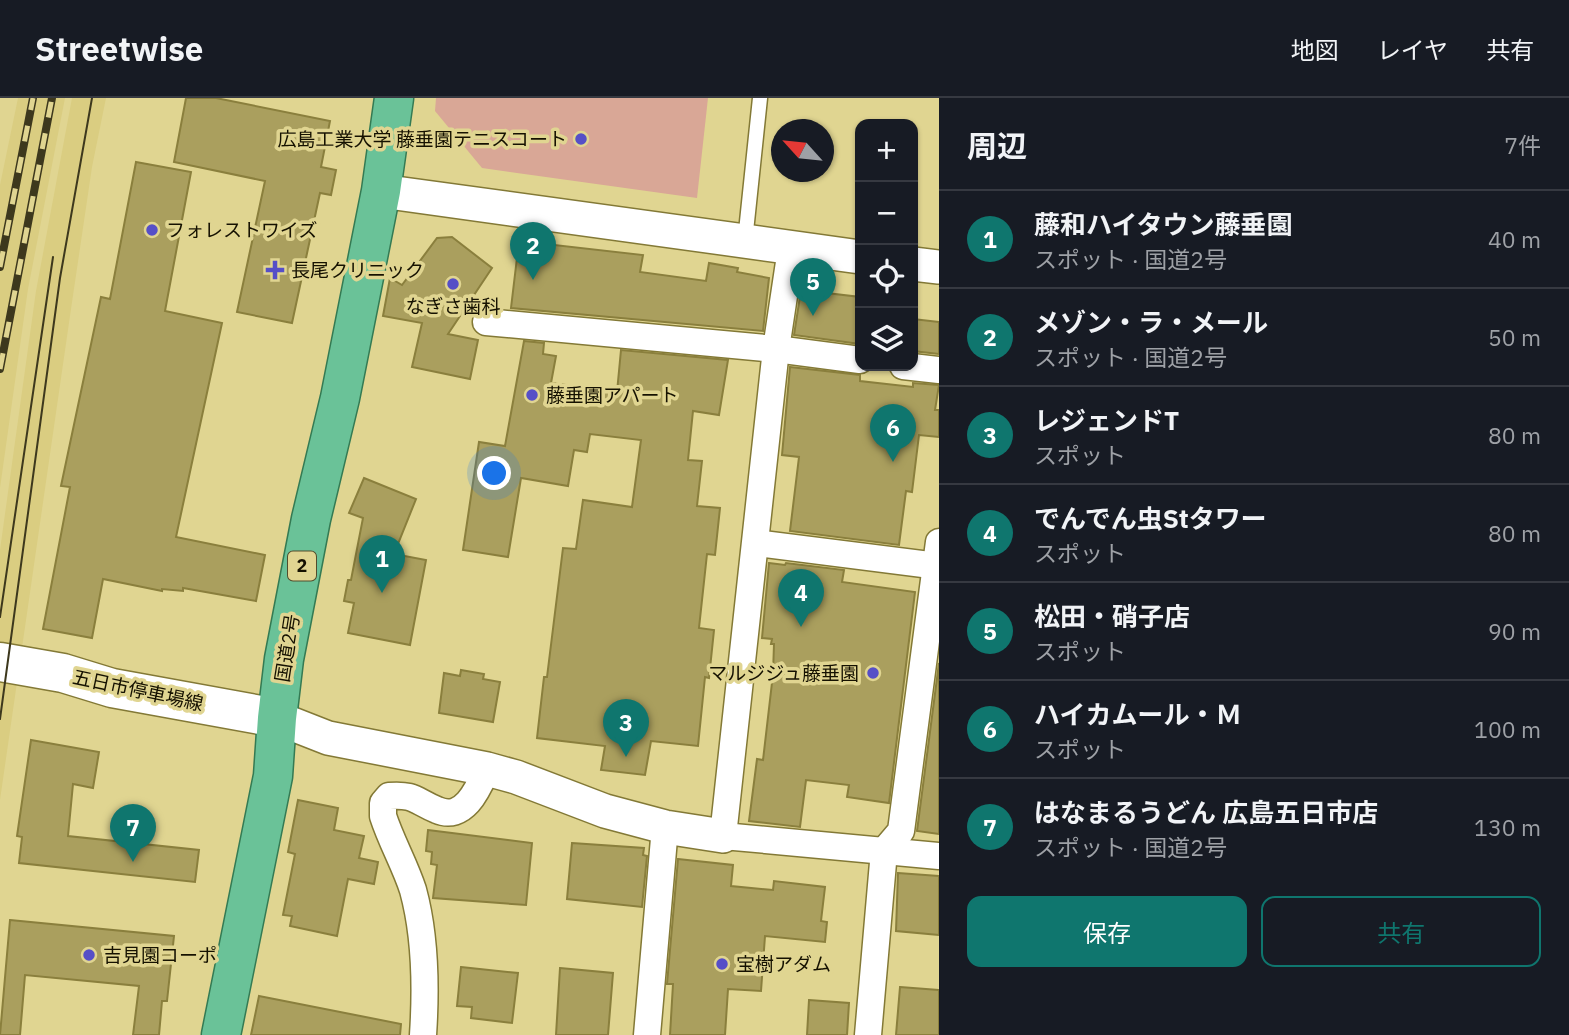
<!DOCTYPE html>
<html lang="ja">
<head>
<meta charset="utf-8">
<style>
	:root { --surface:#171b24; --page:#242831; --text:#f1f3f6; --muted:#9ea1a6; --line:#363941; --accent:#0f766e }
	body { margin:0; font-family:"IBM Plex Sans","Noto Sans JP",sans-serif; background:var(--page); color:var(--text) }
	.controls { position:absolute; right:21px; top:21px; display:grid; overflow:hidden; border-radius:14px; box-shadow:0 2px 5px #0004 }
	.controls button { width:63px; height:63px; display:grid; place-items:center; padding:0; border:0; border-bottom:2px solid var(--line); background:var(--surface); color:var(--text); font:35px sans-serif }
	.compass { position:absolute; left:771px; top:21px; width:63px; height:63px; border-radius:50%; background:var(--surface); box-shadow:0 2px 5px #0004; rotate:297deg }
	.you { position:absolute; left:495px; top:376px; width:24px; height:24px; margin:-18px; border:5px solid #fff; border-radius:50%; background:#1a73e8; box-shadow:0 0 0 10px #1a73e833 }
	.badge { display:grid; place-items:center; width:46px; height:46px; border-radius:50%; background:var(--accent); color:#fff; font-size:23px; font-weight:700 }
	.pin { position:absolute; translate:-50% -58px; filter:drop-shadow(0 2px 4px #0008) }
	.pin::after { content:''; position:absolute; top:37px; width:24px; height:21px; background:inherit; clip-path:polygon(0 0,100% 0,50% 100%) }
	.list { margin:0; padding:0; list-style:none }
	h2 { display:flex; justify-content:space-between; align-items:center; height:91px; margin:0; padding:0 28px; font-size:30px }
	h2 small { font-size:23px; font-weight:400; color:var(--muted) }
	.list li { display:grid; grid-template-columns:46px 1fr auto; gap:21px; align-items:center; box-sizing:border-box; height:98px; padding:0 28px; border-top:2px solid var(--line) }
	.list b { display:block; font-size:26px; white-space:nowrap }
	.list p { margin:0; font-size:23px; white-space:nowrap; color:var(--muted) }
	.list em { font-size:23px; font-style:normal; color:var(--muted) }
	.actions { display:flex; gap:14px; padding:21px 28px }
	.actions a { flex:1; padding:16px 0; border:2px solid var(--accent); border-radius:14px; text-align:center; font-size:24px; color:var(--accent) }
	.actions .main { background:var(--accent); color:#fff }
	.icon { flex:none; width:38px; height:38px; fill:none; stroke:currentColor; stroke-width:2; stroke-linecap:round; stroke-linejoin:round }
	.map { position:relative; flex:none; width:939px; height:937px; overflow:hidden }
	header { display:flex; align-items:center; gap:42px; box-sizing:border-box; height:98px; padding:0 35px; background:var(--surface); border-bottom:2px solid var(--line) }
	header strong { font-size:33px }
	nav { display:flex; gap:38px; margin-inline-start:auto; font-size:24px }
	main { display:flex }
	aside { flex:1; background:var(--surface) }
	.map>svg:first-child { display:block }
	.built { fill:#dacd81 }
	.green { fill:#d9a796 }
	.building { fill:#aa9f5e; stroke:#8a7f3d; stroke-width:2 }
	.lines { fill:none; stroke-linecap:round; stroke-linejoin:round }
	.service-casing { stroke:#837936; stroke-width:17 }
	.minor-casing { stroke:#837936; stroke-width:29 }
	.tertiary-casing { stroke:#837936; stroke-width:36 }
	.secondary-casing { stroke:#837936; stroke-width:41 }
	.trunk-casing { stroke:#347a53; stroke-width:41 }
	.service { stroke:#fff; stroke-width:14 }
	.minor { stroke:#fff; stroke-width:26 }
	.tertiary { stroke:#fff; stroke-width:33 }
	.secondary { stroke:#fff; stroke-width:38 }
	.trunk { stroke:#6ac298; stroke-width:38 }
	.tram { stroke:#3d381d; stroke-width:2 }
	.rail-casing { stroke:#3d381d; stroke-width:8 }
	.rail { stroke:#e0d591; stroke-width:5; stroke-dasharray:16; stroke-linecap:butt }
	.poi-dot { fill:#564fc7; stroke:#e0d591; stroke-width:2.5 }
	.labels { text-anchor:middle; stroke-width:7; stroke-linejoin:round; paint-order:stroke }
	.shield { fill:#e0d591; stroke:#524c2c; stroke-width:2 }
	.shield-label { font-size:18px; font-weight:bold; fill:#151100 }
	.poi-label { font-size:19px; fill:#151100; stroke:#e0d591; text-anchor:start }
	.street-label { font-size:19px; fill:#151100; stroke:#e0d591 }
</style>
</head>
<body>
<header>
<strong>Streetwise</strong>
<nav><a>地図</a><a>レイヤ</a><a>共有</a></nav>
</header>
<main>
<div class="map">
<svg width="939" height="937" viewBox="0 0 939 937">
	<rect width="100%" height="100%" fill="#e0d591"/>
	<g class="built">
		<polygon points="18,0 65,0 28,191 0,390 0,87"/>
		<polygon points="72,0 106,0 92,69 71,211 0,702 0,452 36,193"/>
	</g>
	<polygon class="green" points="436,0 708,0 697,100 482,70 435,13"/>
	<g class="building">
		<polygon points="186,0 216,0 330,23 321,69 336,72 331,97 320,95 292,225 237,214 265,83 174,64"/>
		<polygon points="136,64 191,74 165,213 222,225 176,439 265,457 256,503 183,490 183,493 162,491 162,493 103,481 92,540 43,531 70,389 61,388 101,199 110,201"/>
		<polygon points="452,139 492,170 448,236 478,242 470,281 412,269 422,225 383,218 390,180 402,187 437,140"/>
		<polygon points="519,143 643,157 640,174 706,183 709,165 738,170 737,174 769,180 763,233 511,210"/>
		<polygon points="801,192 860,199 860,246 794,237"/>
		<polygon points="913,221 939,224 939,256 913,253"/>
		<polygon points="524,243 544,245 543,256 556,258 551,285 617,294 621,252 728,262 719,317 693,313 688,362 702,363 697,408 720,410 715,457 707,456 699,530 714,532 709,580 705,579 698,648 651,643 645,677 601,672 605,648 537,640 544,579 547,579 563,450 576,451 583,402 632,409 641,342 590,336 587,354 574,352 568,388 521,380 508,459 463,452 479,344 505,348"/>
		<polygon points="790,269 860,277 860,283 913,289 913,285 939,287 935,312 939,312 939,339 919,337 912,394 906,393 899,447 790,433 799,359 782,357"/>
		<polygon points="364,380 416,401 394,456 426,462 410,547 348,535 354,505 344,503 348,482 351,482 363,420 349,415"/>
		<polygon points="769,465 785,467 786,465 844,472 842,484 915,494 889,705 847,699 849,687 806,682 800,729 749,723 757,661 763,662 773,576 774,546 771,546 772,541 762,540"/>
		<polygon points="939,565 939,736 917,733"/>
		<polygon points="461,572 484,576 483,581 500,584 493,624 439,615 444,575 460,578"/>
		<polygon points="31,642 99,654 93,690 73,686 68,738 199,752 195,784 19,765 22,739 17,738"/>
		<polygon points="298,702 338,710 334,732 364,738 359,760 378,764 374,786 348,781 337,838 290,828 292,818 283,817 295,756 288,754"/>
		<polygon points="428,732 532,745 526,807 433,800 437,767 431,766 432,754 426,753"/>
		<polygon points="572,745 644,750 643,757 647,758 642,809 567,801"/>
		<polygon points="678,761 733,767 731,788 773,792 774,783 825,789 821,823 827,824 825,844 765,838 761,893 728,891 725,937 670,937 673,886 667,886"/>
		<polygon points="898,775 939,778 939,837 896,833"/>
		<polygon points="10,822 174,838 167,903 162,903 159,937 133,937 139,888 25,877 20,937 0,937"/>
		<polygon points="461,869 518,875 512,925 471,920 472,909 457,908"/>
		<polygon points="560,870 613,875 608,937 556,937"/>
		<polygon points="900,889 939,892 939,937 896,937"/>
		<polygon points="259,898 401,926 400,937 251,937"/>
		<polygon points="809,902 849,905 847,937 807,937"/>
	</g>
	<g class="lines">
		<defs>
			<polyline id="service" points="745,143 760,0"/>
			<g id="minor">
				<polyline points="791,151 776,251 723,738 939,758"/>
				<polyline points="486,224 776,251 860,262"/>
				<polyline points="903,268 939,272"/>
				<polyline points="756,445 939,468"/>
				<path d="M423,937C426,892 425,836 413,792C405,767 391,743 383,718V705L389,698C415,696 415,703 437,712C464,724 478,691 487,671"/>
				<polyline points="647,937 665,729"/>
				<polyline points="868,937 884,753 901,733 939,444"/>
			</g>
			<g id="tertiary">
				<polyline points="381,93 860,159"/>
				<polyline points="913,166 939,169"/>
				<polyline points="277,620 328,640 487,671 516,679 605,713 665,729 723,738"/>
			</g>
			<polyline id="secondary" points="0,564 63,575 112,590 277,620"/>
			<polyline id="trunk" points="221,937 273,678 277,620 284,561 311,421 340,300 381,93 394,0"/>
		</defs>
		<use href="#service" class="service-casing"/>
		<use href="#minor" class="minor-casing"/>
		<use href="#tertiary" class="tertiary-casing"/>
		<use href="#secondary" class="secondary-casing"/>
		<use href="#trunk" class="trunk-casing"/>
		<use href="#service" class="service"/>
		<use href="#minor" class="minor"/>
		<use href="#tertiary" class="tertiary"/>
		<use href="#secondary" class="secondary"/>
		<use href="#trunk" class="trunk"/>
		<g class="tram">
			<polyline points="0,519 53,159"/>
			<polyline points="0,621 60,180 92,0"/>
		</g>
		<defs>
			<g id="rail">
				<polyline points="0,169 33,0"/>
				<polyline points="0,271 52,0"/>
			</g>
		</defs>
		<use href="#rail" class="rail-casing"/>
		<use href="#rail" class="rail"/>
	</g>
	<g class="poi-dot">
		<circle cx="581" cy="41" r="7"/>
		<circle cx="152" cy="132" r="7"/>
		<path d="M271.5 161.5h7v7h7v7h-7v7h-7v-7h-7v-7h7z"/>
		<circle cx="453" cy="186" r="7"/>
		<circle cx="532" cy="297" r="7"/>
		<circle cx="873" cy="575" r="7"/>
		<circle cx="89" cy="857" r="7"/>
		<circle cx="722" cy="866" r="7"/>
	</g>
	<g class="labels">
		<rect class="shield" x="288" y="453.5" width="28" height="29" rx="5"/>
		<g class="shield-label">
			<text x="302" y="474">2</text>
		</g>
		<g class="poi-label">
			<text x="567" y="48" text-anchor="end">広島工業大学 藤垂園テニスコート</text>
			<text x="166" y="139">フォレストワイズ</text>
			<text x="291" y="179">長尾クリニック</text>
			<text x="453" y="215" text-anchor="middle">なぎさ歯科</text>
			<text x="546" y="304">藤垂園アパート</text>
			<text x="859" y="582" text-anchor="end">マルジジュ藤垂園</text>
			<text x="103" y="864">吉見園コーポ</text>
			<text x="736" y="873">宝樹アダム</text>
		</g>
		<g class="street-label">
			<text transform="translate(287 550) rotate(-81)" y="7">国道2号</text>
			<text transform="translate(138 592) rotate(12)" y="7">五日市停車場線</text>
		</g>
	</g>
</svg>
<div class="controls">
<button>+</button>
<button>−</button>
<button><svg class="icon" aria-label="locate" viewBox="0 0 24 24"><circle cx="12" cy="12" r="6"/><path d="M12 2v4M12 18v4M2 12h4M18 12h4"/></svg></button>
<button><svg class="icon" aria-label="layers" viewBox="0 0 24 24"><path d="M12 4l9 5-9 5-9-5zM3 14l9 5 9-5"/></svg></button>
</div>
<svg class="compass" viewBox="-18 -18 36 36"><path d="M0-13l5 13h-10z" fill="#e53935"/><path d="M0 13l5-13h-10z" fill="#9ea1a6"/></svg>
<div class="you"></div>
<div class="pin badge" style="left:382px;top:495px">1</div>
<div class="pin badge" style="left:533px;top:182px">2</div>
<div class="pin badge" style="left:626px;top:659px">3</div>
<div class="pin badge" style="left:801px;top:529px">4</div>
<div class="pin badge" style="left:813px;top:218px">5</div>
<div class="pin badge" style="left:893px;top:364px">6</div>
<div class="pin badge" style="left:133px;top:764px">7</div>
</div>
<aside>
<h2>周辺<small>7件</small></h2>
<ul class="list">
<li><span class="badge">1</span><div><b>藤和ハイタウン藤垂園</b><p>スポット · 国道2号</p></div><em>40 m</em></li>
<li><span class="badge">2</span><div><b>メゾン・ラ・メール</b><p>スポット · 国道2号</p></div><em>50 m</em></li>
<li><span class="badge">3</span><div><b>レジェンドT</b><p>スポット</p></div><em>80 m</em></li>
<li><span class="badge">4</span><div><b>でんでん虫Stタワー</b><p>スポット</p></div><em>80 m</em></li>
<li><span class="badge">5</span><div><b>松田・硝子店</b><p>スポット</p></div><em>90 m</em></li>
<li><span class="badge">6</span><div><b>ハイカムール・Ｍ</b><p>スポット</p></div><em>100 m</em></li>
<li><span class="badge">7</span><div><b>はなまるうどん 広島五日市店</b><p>スポット · 国道2号</p></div><em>130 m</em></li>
</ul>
<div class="actions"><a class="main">保存</a><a>共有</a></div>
</aside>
</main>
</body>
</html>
